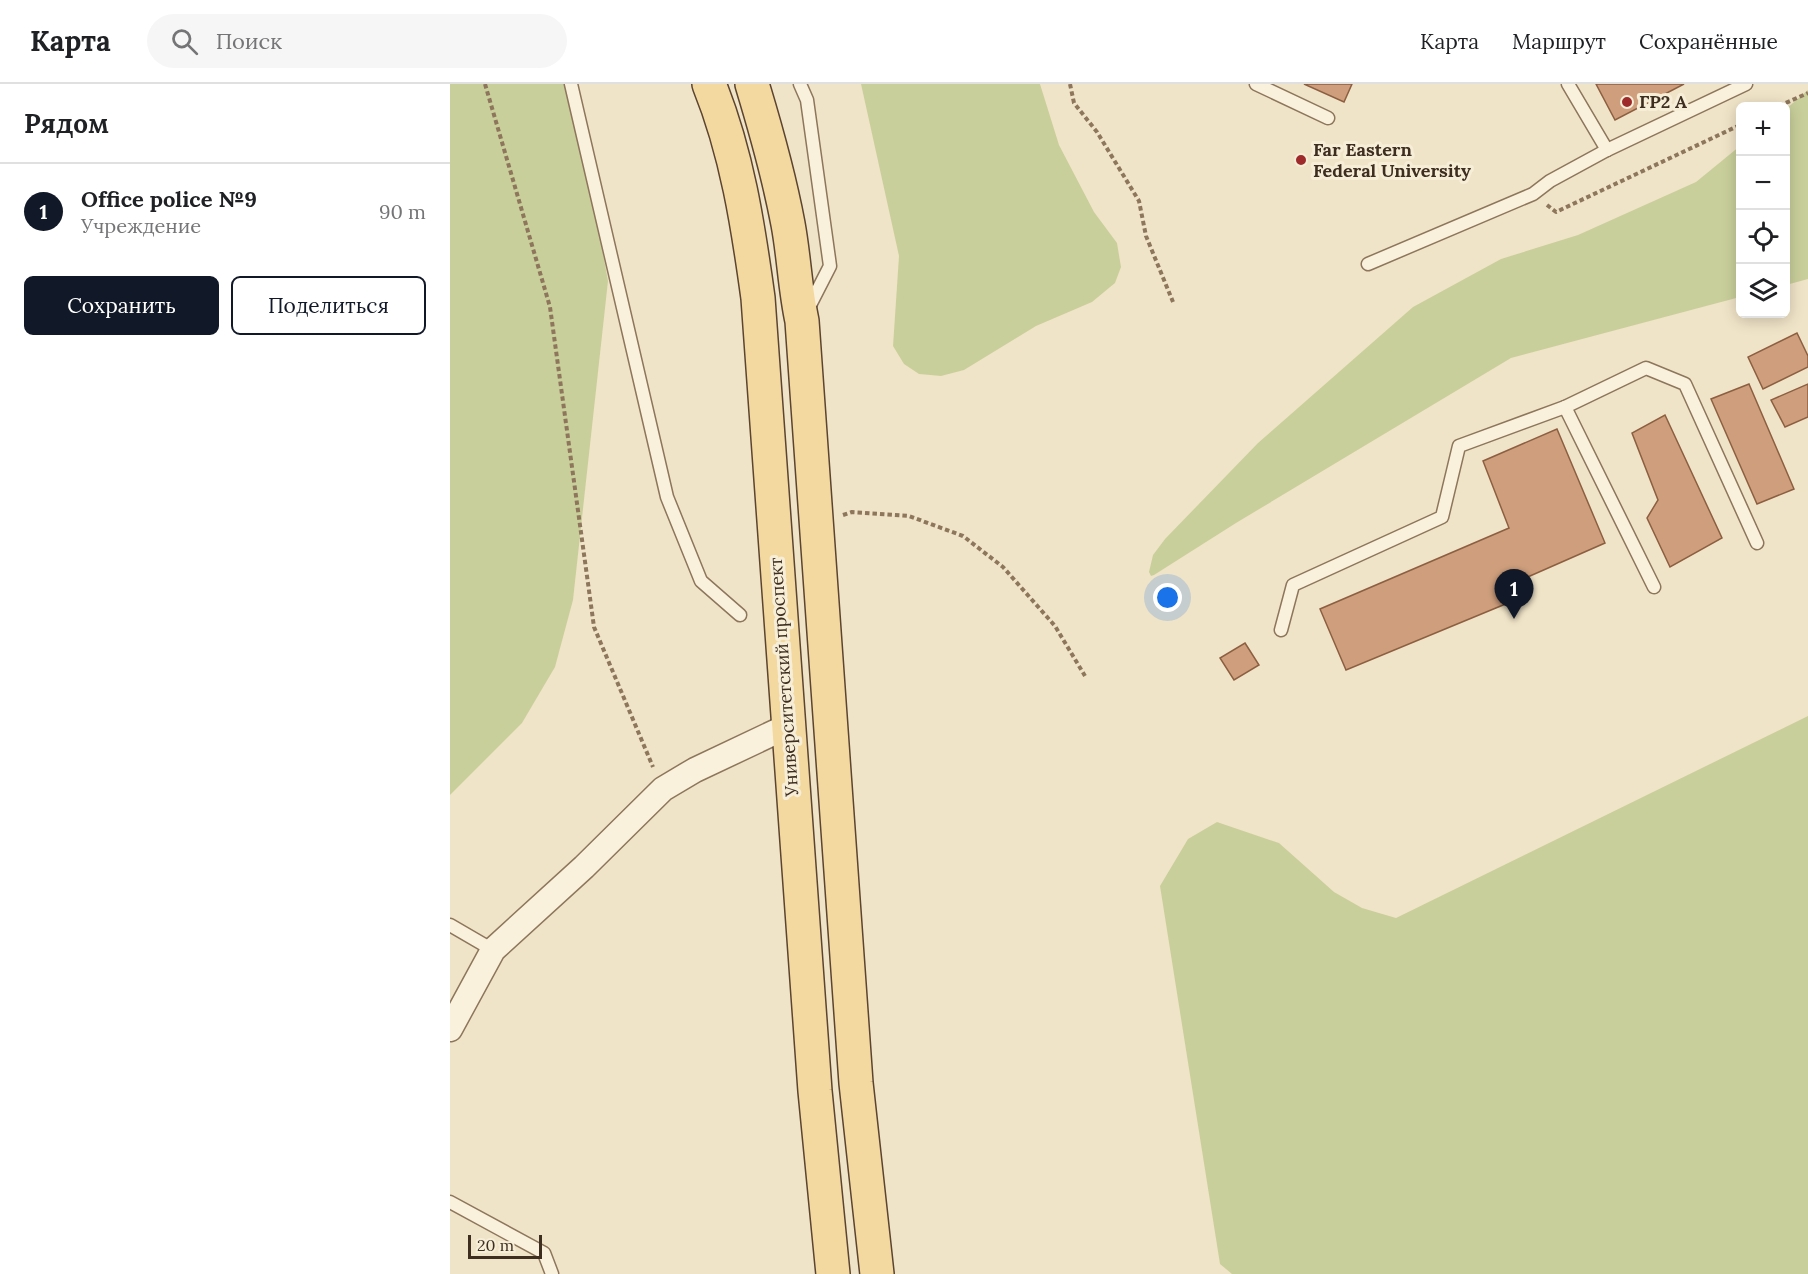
<!DOCTYPE html>
<html lang="ru">
<head>
<meta charset="utf-8">
<style>
	:root { --surface:#fff; --page:#f6f6f6; --text:#202124; --muted:#757577; --line:#e0e0e0; --accent:#111827 }
	body { margin:0; font-family:Lora,serif; background:var(--page); color:var(--text) }
	.controls { position:absolute; right:18px; top:18px; display:grid; overflow:hidden; border-radius:9px; box-shadow:0 3px 15px #0003 }
	.controls button { width:54px; height:54px; display:grid; place-items:center; padding:0; border:0; border-bottom:2px solid var(--line); background:var(--surface); color:var(--text); font:30px sans-serif }
	.scale { position:absolute; left:18px; bottom:15px; width:74px; box-sizing:border-box; padding-left:6px; border:3px solid #3d2e20; border-top:0; font-size:16px; line-height:21px; white-space:nowrap; color:#3d2e20; -webkit-text-stroke:4px #f7eed8; paint-order:stroke }
	.you { position:absolute; left:718px; top:514px; width:21px; height:21px; margin:-15px; border:4px solid #fff; border-radius:50%; background:#1a73e8; box-shadow:0 0 0 9px #1a73e833 }
	.badge { display:grid; place-items:center; width:39px; height:39px; border-radius:50%; background:var(--accent); color:#fff; font-size:20px; font-weight:700 }
	.pin { position:absolute; translate:-50% -50px; filter:drop-shadow(0 2px 3px #0008) }
	.pin::after { content:''; position:absolute; top:32px; width:21px; height:18px; background:inherit; clip-path:polygon(0 0,100% 0,50% 100%) }
	.list { margin:0; padding:0; list-style:none }
	h2 { display:flex; justify-content:space-between; align-items:center; height:78px; margin:0; padding:0 24px; font-size:26px }
	h2 small { font-size:20px; font-weight:400; color:var(--muted) }
	.list li { display:grid; grid-template-columns:39px 1fr auto; gap:18px; align-items:center; box-sizing:border-box; height:96px; padding:0 24px; border-top:2px solid var(--line) }
	.list b { display:block; font-size:22px; white-space:nowrap }
	.list p { margin:0; font-size:20px; white-space:nowrap; color:var(--muted) }
	.list em { font-size:20px; font-style:normal; color:var(--muted) }
	.actions { display:flex; gap:12px; padding:18px 24px }
	.actions a { flex:1; padding:14px 0; border:2px solid var(--accent); border-radius:9px; text-align:center; font-size:21px; color:var(--accent) }
	.actions .main { background:var(--accent); color:#fff }
	.icon { flex:none; width:33px; height:33px; fill:none; stroke:currentColor; stroke-width:2; stroke-linecap:round; stroke-linejoin:round }
	.map { position:relative; flex:none; width:1358px; height:1190px; overflow:hidden }
	header { display:flex; align-items:center; gap:36px; box-sizing:border-box; height:84px; padding:0 30px; background:var(--surface); border-bottom:2px solid var(--line) }
	header strong { font-size:28px }
	nav { display:flex; gap:33px; margin-inline-start:auto; font-size:21px }
	.search { width:420px; height:54px; background:var(--page); display:flex; align-items:center; gap:15px; box-sizing:border-box; padding:0 21px; border-radius:33px; color:var(--muted); font-size:22px }
	main { display:flex }
	aside { flex:1; background:var(--surface) }
	.map>svg:first-child { display:block }
	.green { fill:#c9cf9b }
	.building { fill:#cf9f7d; stroke:#8d5f41; stroke-width:1.5 }
	.lines { fill:none; stroke-linecap:round; stroke-linejoin:round }
	.lane-casing { stroke:#8d765c; stroke-width:15 }
	.street-casing { stroke:#8d765c; stroke-width:27 }
	.primary-casing { stroke:#5b4430; stroke-width:36 }
	.path { stroke:#8d765c; stroke-width:4; stroke-dasharray:4.5 3; stroke-linecap:butt }
	.lane { stroke:#faf1dc; stroke-width:12 }
	.street { stroke:#faf1dc; stroke-width:24 }
	.primary { stroke:#f3d9a0; stroke-width:33 }
	.poi-dot { fill:#9e2a2b; stroke:#f7eed8; stroke-width:2 }
	.labels { text-anchor:middle; stroke-width:6; stroke-linejoin:round; paint-order:stroke }
	.poi-label { font-size:18px; font-weight:bold; fill:#3d2e20; stroke:#f7eed8; text-anchor:start }
	.street-label { font-size:18px; fill:#3d2e20; stroke:#f7eed8 }
</style>
</head>
<body>
<header>
<strong>Карта</strong>
<div class="search"><svg class="icon" aria-label="search" viewBox="0 0 24 24"><circle cx="10" cy="10" r="6"/><path d="M15 15l6 6"/></svg>Поиск</div>
<nav><a>Карта</a><a>Маршрут</a><a>Сохранённые</a></nav>
</header>
<main>
<aside>
<h2>Рядом<small></small></h2>
<ul class="list">
<li><span class="badge">1</span><div><b>Office police №9</b><p>Учреждение</p></div><em>90 m</em></li>
</ul>
<div class="actions"><a class="main">Сохранить</a><a>Поделиться</a></div>
</aside>
<div class="map">
<svg width="1358" height="1190" viewBox="0 0 1358 1190">
	<rect width="100%" height="100%" fill="#f0e4c8"/>
	<g class="green">
		<polygon points="0,0 115,0 133,58 158,197 123,516 105,583 72,639 0,711"/>
		<polygon points="411,0 590,0 609,61 644,128 667,159 671,183 665,199 642,218 586,242 514,286 491,292 469,290 454,280 443,262 449,172"/>
		<polygon points="1358,6 1358,195 1336,201 1336,25"/>
		<polygon points="1290,62 1290,213 1061,274 786,439 704,491 701,492 699,488 703,471 715,455 808,359 963,223 1051,175 1128,151 1246,98"/>
		<polygon points="1358,632 1358,1190 782,1190 770,1180 710,802 738,755 767,738 829,759 884,808 912,824 946,834"/>
	</g>
	<g class="building">
		<polygon points="854,0 902,0 894,18"/>
		<polygon points="1146,0 1234,0 1165,36"/>
		<polygon points="1347,249 1358,272 1358,283 1313,305 1298,273"/>
		<polygon points="1299,300 1344,405 1307,420 1261,315"/>
		<polygon points="1358,300 1358,333 1335,343 1321,316"/>
		<polygon points="1215,331 1272,454 1220,483 1197,434 1208,416 1182,349"/>
		<polygon points="1107,345 1155,459 1064,499 1070,514 896,586 870,525 1059,444 1033,377"/>
		<polygon points="795,559 809,581 784,596 770,574"/>
	</g>
	<g class="lines">
		<defs>
			<g id="lane">
				<polyline points="121,0 217,413 251,497 290,531"/>
				<polyline points="350,0 357,16 380,182 358,225"/>
				<polyline points="806,0 878,34"/>
				<polyline points="1118,0 1157,66"/>
				<polyline points="918,180 1083,110 1100,97 1157,66 1296,0"/>
				<polyline points="1204,503 1115,323 1196,284 1235,300 1307,459"/>
				<polyline points="831,546 843,501 992,433 1009,362 1115,323"/>
				<polyline points="0,841 43,866"/>
				<polyline points="0,1118 94,1169 102,1190"/>
			</g>
			<polyline id="street" points="0,945 43,866 134,783 213,705 245,686 338,642"/>
			<g id="primary">
				<path d="M259,0C287,69 298,141 308,214L365,1007L383,1190"/>
				<path d="M302,0C316,46 329,92 338,140C344,172 345,205 352,237L406,999L427,1190"/>
			</g>
		</defs>
		<use href="#lane" class="lane-casing"/>
		<use href="#street" class="street-casing"/>
		<use href="#primary" class="primary-casing"/>
		<g class="path">
			<polyline points="35,0 100,223 144,543 203,683"/>
			<polyline points="620,0 624,19 647,48 689,117 696,152 723,218"/>
			<polyline points="1329,22 1358,9"/>
			<polyline points="1097,121 1106,128 1290,41"/>
			<polyline points="393,431 402,428 459,432 513,452 553,483 605,542 635,592"/>
		</g>
		<use href="#lane" class="lane"/>
		<use href="#street" class="street"/>
		<use href="#primary" class="primary"/>
	</g>
	<g class="poi-dot">
		<circle cx="1177" cy="18" r="6"/>
		<circle cx="851" cy="76" r="6"/>
	</g>
	<g class="labels">
		<g class="poi-label">
			<text x="1189" y="24">ГР2 А</text>
			<text x="863" y="72">Far Eastern<tspan x="863" dy="21">Federal University</tspan></text>
		</g>
		<g class="street-label">
			<text transform="translate(334 593) rotate(-94)" y="6">Университетский проспект</text>
		</g>
	</g>
</svg>
<div class="controls">
<button>+</button>
<button>−</button>
<button><svg class="icon" aria-label="locate" viewBox="0 0 24 24"><circle cx="12" cy="12" r="6"/><path d="M12 2v4M12 18v4M2 12h4M18 12h4"/></svg></button>
<button><svg class="icon" aria-label="layers" viewBox="0 0 24 24"><path d="M12 4l9 5-9 5-9-5zM3 14l9 5 9-5"/></svg></button>
</div>
<div class="scale">20 m</div>
<div class="you"></div>
<div class="pin badge" style="left:1064px;top:535px">1</div>
</div>
</main>
</body>
</html>
